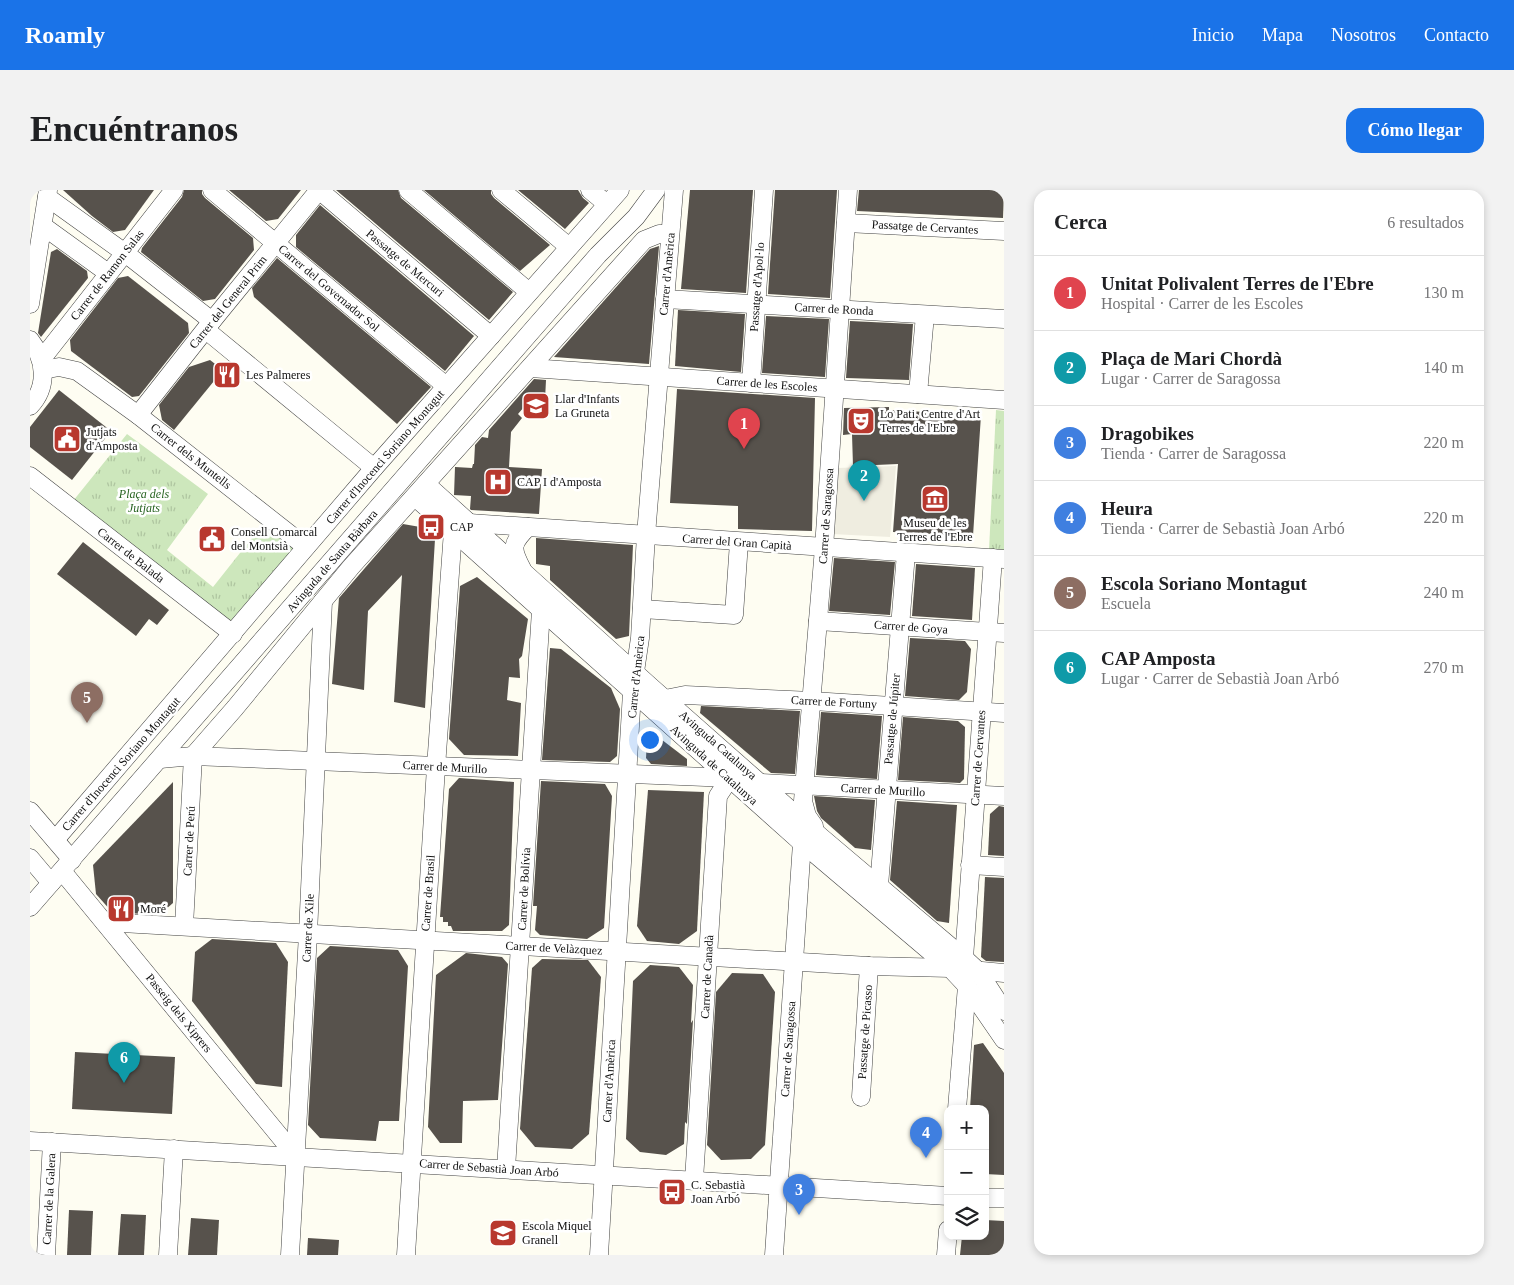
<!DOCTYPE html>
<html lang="es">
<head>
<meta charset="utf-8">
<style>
	:root { --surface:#fff; --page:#f2f2f2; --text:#202124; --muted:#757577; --line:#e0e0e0; --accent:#1a73e8 }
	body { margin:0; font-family:"Times New Roman",serif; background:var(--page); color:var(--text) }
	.controls { position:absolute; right:15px; bottom:15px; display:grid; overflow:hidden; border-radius:10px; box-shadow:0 2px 8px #0003 }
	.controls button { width:45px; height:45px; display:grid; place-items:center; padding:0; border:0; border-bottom:1px solid var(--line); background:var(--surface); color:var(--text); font:25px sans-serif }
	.you { position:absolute; left:619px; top:549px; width:18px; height:18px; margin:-12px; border:4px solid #fff; border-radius:50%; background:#1a73e8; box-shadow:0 0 0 8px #1a73e833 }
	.badge { display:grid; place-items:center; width:32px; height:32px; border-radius:50%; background:var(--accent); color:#fff; font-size:16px; font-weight:700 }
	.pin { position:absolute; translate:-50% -41px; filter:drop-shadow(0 1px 2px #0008) }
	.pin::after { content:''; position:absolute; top:26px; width:18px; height:15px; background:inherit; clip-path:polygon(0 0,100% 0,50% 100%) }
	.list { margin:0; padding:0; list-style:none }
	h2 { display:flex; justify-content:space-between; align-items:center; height:65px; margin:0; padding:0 20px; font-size:21px }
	h2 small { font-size:16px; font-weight:400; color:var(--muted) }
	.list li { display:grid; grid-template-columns:32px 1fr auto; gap:15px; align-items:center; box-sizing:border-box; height:75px; padding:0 20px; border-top:1px solid var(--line) }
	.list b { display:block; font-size:19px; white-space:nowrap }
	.list p { margin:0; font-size:16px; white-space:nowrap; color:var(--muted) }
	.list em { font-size:16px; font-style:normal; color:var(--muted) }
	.icon { flex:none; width:28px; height:28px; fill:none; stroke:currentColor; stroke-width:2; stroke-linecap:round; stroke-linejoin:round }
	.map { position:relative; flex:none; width:974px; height:1065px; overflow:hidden; border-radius:15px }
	header { display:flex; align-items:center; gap:30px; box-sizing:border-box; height:70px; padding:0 25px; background:var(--accent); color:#fff }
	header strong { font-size:24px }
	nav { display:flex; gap:28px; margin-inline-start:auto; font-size:18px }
	.intro { display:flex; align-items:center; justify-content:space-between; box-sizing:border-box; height:120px; padding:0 30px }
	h1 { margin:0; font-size:35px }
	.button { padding:12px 22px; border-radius:15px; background:var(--accent); color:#fff; font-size:18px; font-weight:700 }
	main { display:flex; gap:30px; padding:0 30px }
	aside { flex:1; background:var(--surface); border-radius:15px; box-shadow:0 2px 8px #0003 }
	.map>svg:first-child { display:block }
	.park { fill:url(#park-tufts) }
	.plaza { fill:#efede0 }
	.building { fill:#57524c }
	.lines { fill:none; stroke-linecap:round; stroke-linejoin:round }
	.minor-casing { stroke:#424242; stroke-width:19 }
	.minor { stroke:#fff; stroke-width:18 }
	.labels { text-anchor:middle; stroke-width:5; stroke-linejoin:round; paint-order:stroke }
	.street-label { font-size:12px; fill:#0f0f0f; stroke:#fff }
	.poi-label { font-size:12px; fill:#0f0f0f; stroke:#fff; text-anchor:start }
	.park-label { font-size:12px; font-style:italic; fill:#286422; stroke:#fff }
</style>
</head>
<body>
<header>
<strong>Roamly</strong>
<nav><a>Inicio</a><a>Mapa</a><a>Nosotros</a><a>Contacto</a></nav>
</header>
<div class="intro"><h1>Encuéntranos</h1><a class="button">Cómo llegar</a></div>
<main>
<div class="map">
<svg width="974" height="1065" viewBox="0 0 974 1065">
	<defs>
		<pattern id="park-tufts" width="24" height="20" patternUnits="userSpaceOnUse" patternTransform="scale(1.25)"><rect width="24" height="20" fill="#cde7bc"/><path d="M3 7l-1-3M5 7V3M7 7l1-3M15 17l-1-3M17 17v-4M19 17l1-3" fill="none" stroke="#afc5a0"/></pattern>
	</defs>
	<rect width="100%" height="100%" fill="#fefdf2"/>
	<g class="park">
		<polygon points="966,220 974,221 974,361 959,360"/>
		<polygon points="97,244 178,304 137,360 183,397 236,330 272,358 203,439 43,311"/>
	</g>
	<polygon class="plaza" points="866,276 860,347 802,344 807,278"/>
	<g class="building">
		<polygon points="33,0 124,0 95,40 83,42 62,26"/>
		<polygon points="154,0 172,0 172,4 175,8 223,48 224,60 185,109 173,111 111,62 112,58 152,7"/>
		<polygon points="199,0 271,0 248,29 236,31"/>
		<polygon points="306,0 368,0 371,8 483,102 459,130"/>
		<polygon points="394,0 461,0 461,4 464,8 520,55 490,81"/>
		<polygon points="488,0 548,0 553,8 559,13 535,39"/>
		<polygon points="660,0 723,0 716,103 651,99"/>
		<polygon points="745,0 807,0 800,108 738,104"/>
		<polygon points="829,0 974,0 973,28 827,21"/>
		<polygon points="290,15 444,146 415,181 266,57 266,45"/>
		<polygon points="629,56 619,174 524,167 620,59"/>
		<polygon points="27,59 57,81 58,88 11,147 8,143 21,62"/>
		<polygon points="247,68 401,197 367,234 224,107 222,98"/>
		<polygon points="98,86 158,133 159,143 109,206 102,207 41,161 40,150 88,88"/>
		<polygon points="648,120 715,124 711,182 645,176"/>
		<polygon points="736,126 799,129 795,187 732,183"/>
		<polygon points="820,131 883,134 879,190 816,188"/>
		<polygon points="180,170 193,180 144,240 132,230 129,215 159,177"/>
		<polygon points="504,189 516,190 515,210 500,210 488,224 492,228 481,242 479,277 512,279 509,324 441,320 440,319 441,306 424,305 425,277 442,278 443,274 444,274 445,255 452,247 458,248 459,240"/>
		<polygon points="647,199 785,208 782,341 708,339 708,316 640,313"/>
		<polygon points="29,200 81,241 42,290 0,257 0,237"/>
		<polygon points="859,217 859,220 951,225 943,346 863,342 868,274 823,276 822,244 813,245 814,218"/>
		<polygon points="373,334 396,338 405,349 395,518 364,512 372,385 338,421 334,500 302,494 309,408"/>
		<polygon points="506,348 603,355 599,446 586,449 520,390 520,376 506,374"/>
		<polygon points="53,352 139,420 127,435 119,429 106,446 27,384"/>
		<polygon points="804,368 865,372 860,425 799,421"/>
		<polygon points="886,374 945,378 942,430 882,426"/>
		<polygon points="447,387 498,429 492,466 489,469 490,488 479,487 477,510 491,513 488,566 434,565 419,549 430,396"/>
		<polygon points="880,448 935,451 941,459 937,502 929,510 875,506"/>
		<polygon points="520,458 531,459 581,498 590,519 587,566 580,572 512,570"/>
		<polygon points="671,516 770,521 765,584 741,583 670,523"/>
		<polygon points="791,522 852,526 847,589 786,585"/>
		<polygon points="873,527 928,531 935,537 934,589 930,593 868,590"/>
		<polygon points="623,543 657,569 657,576 621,574 616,568 617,549"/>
		<polygon points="429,588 484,592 479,735 472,741 423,741 421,736 418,736 418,732 413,732 413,727 410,727 419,599"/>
		<polygon points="511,591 575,594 582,606 574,738 557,749 510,745 505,740 507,716 503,716"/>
		<polygon points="143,592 143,713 129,725 82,722 66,704 63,675"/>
		<polygon points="618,600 674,602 667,741 649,754 617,751 607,736"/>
		<polygon points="784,606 845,610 841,660 825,658 791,628 787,621"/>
		<polygon points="867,611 927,615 919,733 907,731 860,690"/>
		<polygon points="969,616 974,617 974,666 958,665 960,624"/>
		<polygon points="955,687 974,688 974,772 956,771 951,767"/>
		<polygon points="182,749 246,753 258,772 252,897 226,894 162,811 165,762"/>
		<polygon points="300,756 368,760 378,776 369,931 349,931 346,951 290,948 278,935 287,768"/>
		<polygon points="436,763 472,767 478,774 468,910 433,911 432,953 410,953 398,937 406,785"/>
		<polygon points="512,769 558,770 571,787 559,944 542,959 505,957 490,939 502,778"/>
		<polygon points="620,775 649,777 663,795 661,833 663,830 657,934 655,932 654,954 636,965 610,962 596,949 603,791"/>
		<polygon points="702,783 733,784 745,802 735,955 721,969 691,970 677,955 686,802"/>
		<polygon points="953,853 974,883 974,985 955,984 955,919 940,919 944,855"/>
		<polygon points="45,862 145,867 142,924 42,919"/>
		<polygon points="39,1020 63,1021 61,1065 37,1065"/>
		<polygon points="91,1024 116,1025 114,1065 88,1065"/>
		<polygon points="161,1028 189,1030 187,1065 158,1065"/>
		<polygon points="955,1030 974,1031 974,1065 930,1065 932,1046 955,1046"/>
		<polygon points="278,1048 309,1050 308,1065 277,1065"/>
	</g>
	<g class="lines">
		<defs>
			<g id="minor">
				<polyline points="182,0 416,196"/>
				<polyline points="289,0 461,146"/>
				<polyline points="378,0 499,102"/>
				<polyline points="471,0 539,57"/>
				<polyline points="560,0 577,14"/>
				<polyline points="17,7 95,63 182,131"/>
				<polyline points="816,33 974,41"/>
				<polyline points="13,36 78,83"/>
				<polyline points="635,109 974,129"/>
				<polyline points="0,114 18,0"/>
				<polyline points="176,140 344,278"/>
				<path d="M0,150C16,170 18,197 0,216"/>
				<polyline points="11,170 144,0"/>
				<polyline points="500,178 974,210"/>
				<polyline points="13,180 29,177 47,181 108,225 276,357"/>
				<polyline points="721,193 734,0"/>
				<polyline points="888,204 895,125"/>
				<polyline points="108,225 182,131 289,0"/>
				<polyline points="0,286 203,444"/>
				<polyline points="396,294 621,497 791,647 934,768 948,781 974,821"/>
				<polyline points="385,307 772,653 922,780 937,796 974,850"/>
				<polyline points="439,333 974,369"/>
				<path d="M492,379C481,358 481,354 498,337"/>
				<polyline points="612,419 704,425 709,352"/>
				<polyline points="788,431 974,443"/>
				<polyline points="635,509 655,505 782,511 974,523"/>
				<polyline points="163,566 205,518 321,377 614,50 629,44 640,44"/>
				<polyline points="130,569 163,566 700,588"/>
				<polyline points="731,593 974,606"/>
				<polyline points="0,621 42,670"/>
				<polyline points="784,636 777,626 773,611 794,358 818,0"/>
				<polyline points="25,650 344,278 590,0"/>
				<polyline points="0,668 21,693"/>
				<polyline points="940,675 974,677"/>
				<polyline points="32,681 266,966"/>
				<polyline points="849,696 876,363"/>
				<polyline points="0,717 505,137 568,65 606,27 626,0"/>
				<polyline points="74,732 839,776 920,778 974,783"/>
				<polyline points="154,736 163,566"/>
				<polyline points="934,768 963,368"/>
				<polyline points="831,907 839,776"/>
				<polyline points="927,919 937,796"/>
				<polyline points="0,951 918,1006"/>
				<polyline points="476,979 511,420"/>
				<polyline points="664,990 688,606 700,588"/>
				<polyline points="955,1008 974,1008"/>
				<polyline points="16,1065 22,952"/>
				<polyline points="138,1065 144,959"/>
				<polyline points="260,1065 278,744 293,411"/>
				<polyline points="376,1065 406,577 423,341"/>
				<polyline points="569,1065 602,502 610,448 616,345 644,0"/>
				<polyline points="744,1065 772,653"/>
				<polyline points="916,1065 918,1040"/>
			</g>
		</defs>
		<use href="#minor" class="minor-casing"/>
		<use href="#minor" class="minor"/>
	</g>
	<defs>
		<symbol id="restaurant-square" viewBox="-11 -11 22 22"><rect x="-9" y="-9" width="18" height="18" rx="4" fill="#b8382e" stroke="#fff"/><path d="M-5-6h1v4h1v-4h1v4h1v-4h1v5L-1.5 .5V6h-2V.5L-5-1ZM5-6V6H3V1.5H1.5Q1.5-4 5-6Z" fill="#fff"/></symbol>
		<symbol id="school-square" viewBox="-11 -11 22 22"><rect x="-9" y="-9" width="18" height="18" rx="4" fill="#b8382e" stroke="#fff"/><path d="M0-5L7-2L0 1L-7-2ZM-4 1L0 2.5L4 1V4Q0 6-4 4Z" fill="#fff"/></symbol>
		<symbol id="theatre-square" viewBox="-11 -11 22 22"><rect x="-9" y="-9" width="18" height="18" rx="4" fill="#b8382e" stroke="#fff"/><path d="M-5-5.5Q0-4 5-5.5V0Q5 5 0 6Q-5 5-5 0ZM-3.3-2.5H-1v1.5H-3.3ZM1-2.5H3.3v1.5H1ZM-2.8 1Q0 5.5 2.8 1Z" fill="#fff"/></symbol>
		<symbol id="civic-square" viewBox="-11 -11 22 22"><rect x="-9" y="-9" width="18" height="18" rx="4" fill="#b8382e" stroke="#fff"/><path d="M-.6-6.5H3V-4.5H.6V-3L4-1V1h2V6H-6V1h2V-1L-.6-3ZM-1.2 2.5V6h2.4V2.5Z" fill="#fff"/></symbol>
		<symbol id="hospital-square" viewBox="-11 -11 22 22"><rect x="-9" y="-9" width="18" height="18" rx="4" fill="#b8382e" stroke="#fff"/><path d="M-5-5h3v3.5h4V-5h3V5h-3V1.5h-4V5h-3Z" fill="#fff"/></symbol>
		<symbol id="museum-square" viewBox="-11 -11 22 22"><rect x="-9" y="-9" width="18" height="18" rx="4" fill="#b8382e" stroke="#fff"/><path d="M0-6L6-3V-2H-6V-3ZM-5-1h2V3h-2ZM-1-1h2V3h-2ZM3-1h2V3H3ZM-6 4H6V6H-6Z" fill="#fff"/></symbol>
		<symbol id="bus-square" viewBox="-11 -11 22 22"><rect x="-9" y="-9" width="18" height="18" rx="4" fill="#b8382e" stroke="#fff"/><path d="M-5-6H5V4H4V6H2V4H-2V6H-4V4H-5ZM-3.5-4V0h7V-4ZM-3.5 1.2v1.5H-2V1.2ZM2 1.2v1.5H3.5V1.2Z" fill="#fff"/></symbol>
	</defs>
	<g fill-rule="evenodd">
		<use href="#restaurant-square" x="181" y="169" width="32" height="32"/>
		<use href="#school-square" x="490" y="200" width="32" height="32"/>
		<use href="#theatre-square" x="815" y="215" width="32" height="32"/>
		<use href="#civic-square" x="21" y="233" width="32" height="32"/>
		<use href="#hospital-square" x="452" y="276" width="32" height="32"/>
		<use href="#museum-square" x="889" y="293" width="32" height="32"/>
		<use href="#bus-square" x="385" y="321" width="32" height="32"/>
		<use href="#civic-square" x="166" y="333" width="32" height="32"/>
		<use href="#restaurant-square" x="75" y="703" width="32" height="32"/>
		<use href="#bus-square" x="626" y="986" width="32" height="32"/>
		<use href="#school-square" x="457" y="1027" width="32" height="32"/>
	</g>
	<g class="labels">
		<g class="street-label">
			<text transform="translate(895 37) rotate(3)" y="4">Passatge de Cervantes</text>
			<text transform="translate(375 73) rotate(40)" y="4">Passatge de Mercuri</text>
			<text transform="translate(637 84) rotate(-85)" y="4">Carrer d'Amèrica</text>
			<text transform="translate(77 85) rotate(-52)" y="4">Carrer de Ramon Salas</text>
			<text transform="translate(727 97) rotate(-86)" y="4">Passatge d'Apol·lo</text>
			<text transform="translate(299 98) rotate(40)" y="4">Carrer del Governador Sol</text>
			<text transform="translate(198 112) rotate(-51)" y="4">Carrer del General Prim</text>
			<text transform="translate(804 119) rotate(3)" y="4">Carrer de Ronda</text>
			<text transform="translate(737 194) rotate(4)" y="4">Carrer de les Escoles</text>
			<text transform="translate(161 266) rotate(38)" y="4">Carrer dels Muntells</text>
			<text transform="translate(355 267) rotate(-49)" y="4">Carrer d'Inocenci Soriano Montagut</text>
			<text transform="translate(796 326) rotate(-86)" y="4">Carrer de Saragossa</text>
			<text transform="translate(707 352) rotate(4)" y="4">Carrer del Gran Capità</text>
			<text transform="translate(101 365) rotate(38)" y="4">Carrer de Balada</text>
			<text transform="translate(302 371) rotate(-49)" y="4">Avinguda de Santa Bàrbara</text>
			<text transform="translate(881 437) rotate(4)" y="4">Carrer de Goya</text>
			<text transform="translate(606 487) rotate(-84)" y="4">Carrer d'Amèrica</text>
			<text transform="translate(804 512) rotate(3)" y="4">Carrer de Fortuny</text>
			<text transform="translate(862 529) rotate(-85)" y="4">Passatge de Júpiter</text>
			<text transform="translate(688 555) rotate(41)" y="4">Avinguda Catalunya</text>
			<text transform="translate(948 568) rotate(-86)" y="4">Carrer de Cervantes</text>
			<text transform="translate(91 574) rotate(-49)" y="4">Carrer d'Inocenci Soriano Montagut</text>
			<text transform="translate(684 575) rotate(42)" y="4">Avinguda de Catalunya</text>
			<text transform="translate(415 577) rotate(3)" y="4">Carrer de Murillo</text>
			<text transform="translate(853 600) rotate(3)" y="4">Carrer de Murillo</text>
			<text transform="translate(159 651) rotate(-87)" y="4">Carrer de Perú</text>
			<text transform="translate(494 699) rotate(-87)" y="4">Carrer de Bolívia</text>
			<text transform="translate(398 703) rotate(-86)" y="4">Carrer de Brasil</text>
			<text transform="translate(278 738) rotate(-87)" y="4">Carrer de Xile</text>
			<text transform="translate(524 758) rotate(3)" y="4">Carrer de Velàzquez</text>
			<text transform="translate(677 787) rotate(-87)" y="4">Carrer de Canadà</text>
			<text transform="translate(149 823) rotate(51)" y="4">Passeig dels Xiprers</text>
			<text transform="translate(835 842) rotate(-86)" y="4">Passatge de Picasso</text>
			<text transform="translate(758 859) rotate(-86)" y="4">Carrer de Saragossa</text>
			<text transform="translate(579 891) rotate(-87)" y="4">Carrer d'Amèrica</text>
			<text transform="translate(459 978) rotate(4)" y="4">Carrer de Sebastià Joan Arbó</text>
			<text transform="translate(19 1009) rotate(-87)" y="4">Carrer de la Galera</text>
		</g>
		<g class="poi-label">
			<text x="216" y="189">Les Palmeres</text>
			<text x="525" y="213">Llar d'Infants<tspan x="525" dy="14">La Gruneta</tspan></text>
			<text x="850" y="228">Lo Pati. Centre d'Art<tspan x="850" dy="14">Terres de l'Ebre</tspan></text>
			<text x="56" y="246">Jutjats<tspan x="56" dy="14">d'Amposta</tspan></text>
			<text x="487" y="296">CAP I d'Amposta</text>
			<text x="905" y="337" text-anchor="middle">Museu de les<tspan x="905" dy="14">Terres de l'Ebre</tspan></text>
			<text x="420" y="341">CAP</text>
			<text x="201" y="346">Consell Comarcal<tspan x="201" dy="14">del Montsià</tspan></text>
			<text x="110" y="723">Moré</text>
			<text x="661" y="999">C. Sebastià<tspan x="661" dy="14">Joan Arbó</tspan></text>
			<text x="492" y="1040">Escola Miquel<tspan x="492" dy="14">Granell</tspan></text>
		</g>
		<g class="park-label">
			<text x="114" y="308">Plaça dels<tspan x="114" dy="14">Jutjats</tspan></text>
		</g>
	</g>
</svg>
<div class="controls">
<button>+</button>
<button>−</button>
<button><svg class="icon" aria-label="layers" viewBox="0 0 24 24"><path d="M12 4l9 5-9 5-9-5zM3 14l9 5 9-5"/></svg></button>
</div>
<div class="you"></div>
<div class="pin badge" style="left:714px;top:259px;background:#e0444e">1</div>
<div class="pin badge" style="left:834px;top:311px;background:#0f9aa8">2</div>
<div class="pin badge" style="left:769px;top:1025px;background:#3f7fe0">3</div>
<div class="pin badge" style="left:896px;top:968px;background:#3f7fe0">4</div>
<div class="pin badge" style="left:57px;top:533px;background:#8d6e63">5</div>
<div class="pin badge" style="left:94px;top:893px;background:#0f9aa8">6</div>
</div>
<aside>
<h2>Cerca<small>6 resultados</small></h2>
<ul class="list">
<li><span class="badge" style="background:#e0444e">1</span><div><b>Unitat Polivalent Terres de l'Ebre</b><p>Hospital · Carrer de les Escoles</p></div><em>130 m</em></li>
<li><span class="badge" style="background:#0f9aa8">2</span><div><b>Plaça de Mari Chordà</b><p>Lugar · Carrer de Saragossa</p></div><em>140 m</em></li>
<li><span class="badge" style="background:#3f7fe0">3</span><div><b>Dragobikes</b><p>Tienda · Carrer de Saragossa</p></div><em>220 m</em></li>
<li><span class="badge" style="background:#3f7fe0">4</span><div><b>Heura</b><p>Tienda · Carrer de Sebastià Joan Arbó</p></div><em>220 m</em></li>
<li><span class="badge" style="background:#8d6e63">5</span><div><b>Escola Soriano Montagut</b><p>Escuela</p></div><em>240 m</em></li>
<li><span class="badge" style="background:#0f9aa8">6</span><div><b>CAP Amposta</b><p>Lugar · Carrer de Sebastià Joan Arbó</p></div><em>270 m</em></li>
</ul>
</aside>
</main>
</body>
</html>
